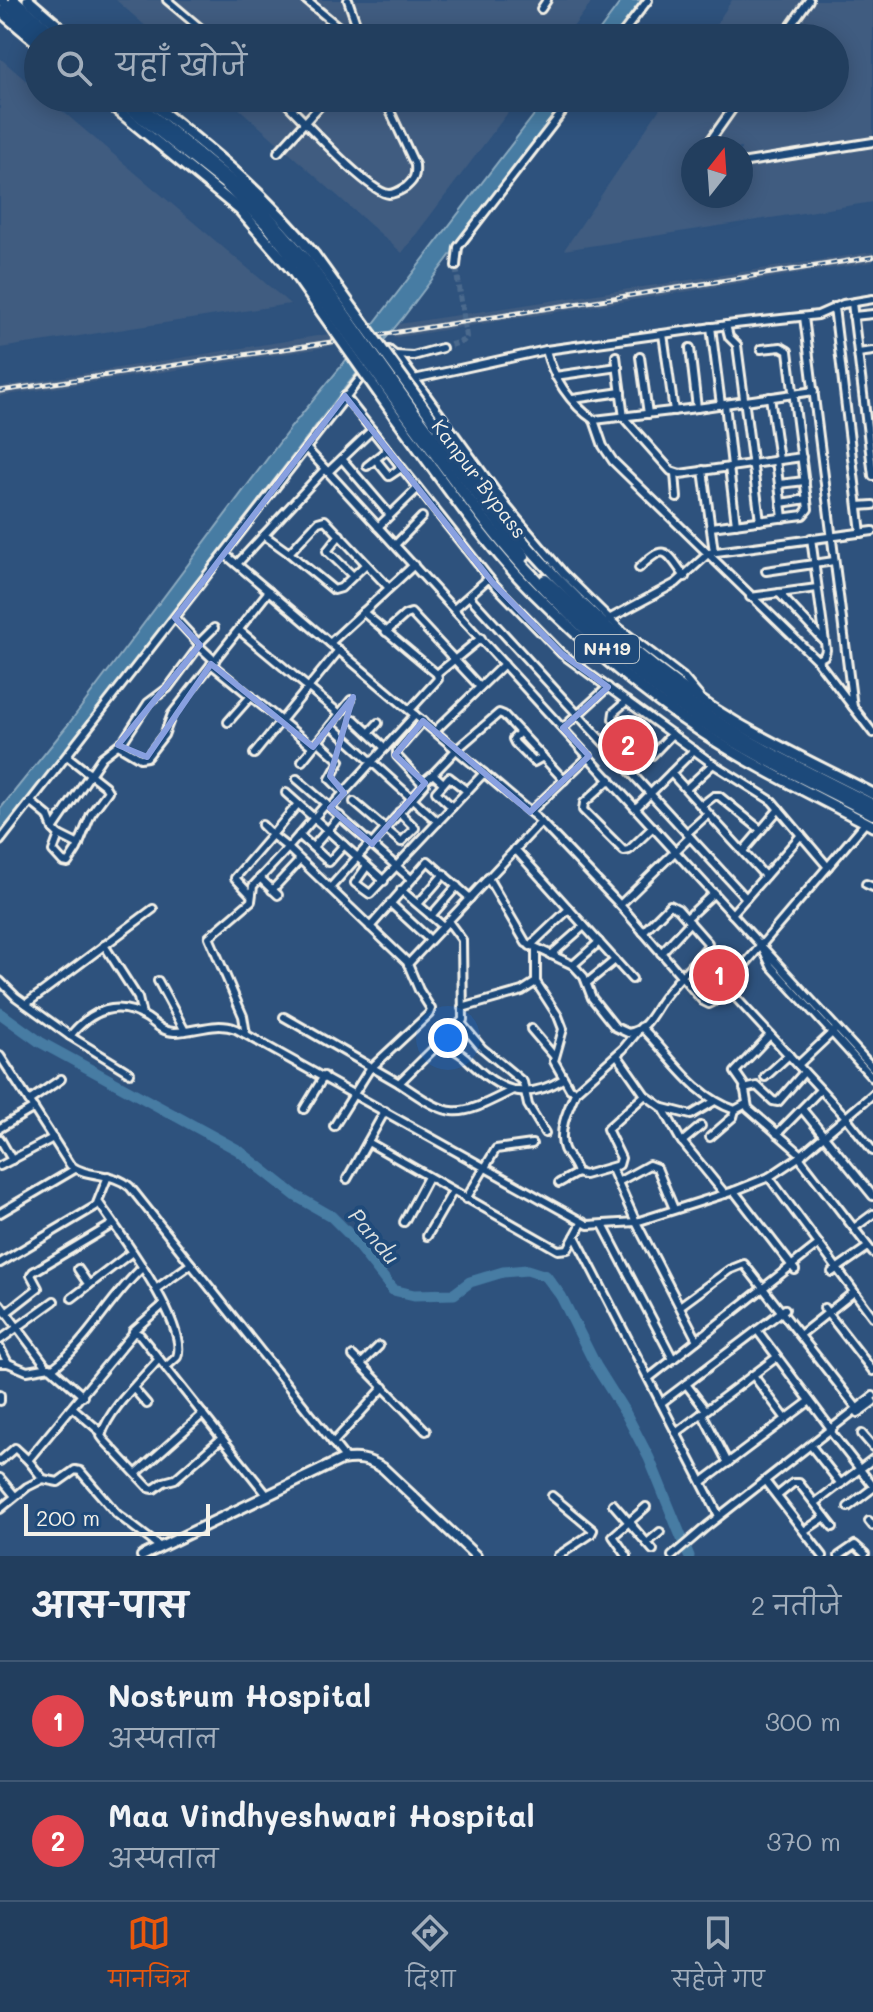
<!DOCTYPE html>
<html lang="hi">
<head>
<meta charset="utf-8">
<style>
	:root { --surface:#223e5e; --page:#2e4967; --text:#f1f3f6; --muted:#a2aebc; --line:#3f5773; --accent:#ea580c }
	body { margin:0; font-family:Mali,"Playpen Sans Deva",sans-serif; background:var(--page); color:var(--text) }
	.compass { position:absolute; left:681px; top:136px; width:72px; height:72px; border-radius:50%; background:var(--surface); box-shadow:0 4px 20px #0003; rotate:17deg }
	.scale { position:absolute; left:24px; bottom:20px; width:186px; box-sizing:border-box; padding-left:8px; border:4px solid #f4f1e8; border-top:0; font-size:22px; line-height:28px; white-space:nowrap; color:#f4f1e8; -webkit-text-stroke:6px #1f4a7a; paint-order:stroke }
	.you { position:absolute; left:448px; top:1038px; width:28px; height:28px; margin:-20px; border:6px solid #fff; border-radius:50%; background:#1a73e8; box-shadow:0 0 0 12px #1a73e833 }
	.badge { display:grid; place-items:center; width:52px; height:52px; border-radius:50%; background:var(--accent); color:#fff; font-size:26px; font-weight:700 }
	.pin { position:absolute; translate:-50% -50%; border:4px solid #fff; box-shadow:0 2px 8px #0006 }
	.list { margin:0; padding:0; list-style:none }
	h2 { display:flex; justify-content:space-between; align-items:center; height:104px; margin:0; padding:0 32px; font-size:34px }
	h2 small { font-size:26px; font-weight:400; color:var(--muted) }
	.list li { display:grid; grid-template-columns:52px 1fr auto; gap:24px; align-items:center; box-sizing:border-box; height:120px; padding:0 32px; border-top:2px solid var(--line) }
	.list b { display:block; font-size:30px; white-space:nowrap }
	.list p { margin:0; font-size:26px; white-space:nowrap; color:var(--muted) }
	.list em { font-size:26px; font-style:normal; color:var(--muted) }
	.icon { flex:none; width:44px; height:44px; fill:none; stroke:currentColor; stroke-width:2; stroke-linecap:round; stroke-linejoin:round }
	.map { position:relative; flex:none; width:873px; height:1556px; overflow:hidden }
	.search { position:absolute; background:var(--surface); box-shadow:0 4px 20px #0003; left:24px; right:24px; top:24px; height:88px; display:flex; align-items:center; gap:20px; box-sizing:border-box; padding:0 28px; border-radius:44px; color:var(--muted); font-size:30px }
	.sheet { height:344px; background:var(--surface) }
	nav { display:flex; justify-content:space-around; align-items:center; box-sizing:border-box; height:112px; border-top:2px solid var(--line); background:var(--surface); font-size:22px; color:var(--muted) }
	nav a { display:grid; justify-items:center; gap:4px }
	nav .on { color:var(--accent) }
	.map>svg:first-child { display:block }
	.built { fill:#3f5c80; fill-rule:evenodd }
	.water { fill:#467ba3; stroke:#8caabf; stroke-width:2 }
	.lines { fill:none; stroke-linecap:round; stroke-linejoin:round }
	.river { stroke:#467ba3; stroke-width:11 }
	.minor-tunnel { stroke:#4c6a8d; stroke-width:6; stroke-dasharray:6 3; stroke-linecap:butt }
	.minor-casing { stroke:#f4f1e8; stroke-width:12 }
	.tertiary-casing { stroke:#f4f1e8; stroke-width:14 }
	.secondary-casing { stroke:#f4f1e8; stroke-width:15 }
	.trunk-casing { stroke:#f4f1e8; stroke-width:16 }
	.minor { stroke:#1f4a7a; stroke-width:6 }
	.tertiary { stroke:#1f4a7a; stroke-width:8 }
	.secondary { stroke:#1f4a7a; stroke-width:9 }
	.trunk { stroke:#1f4a7a; stroke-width:10 }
	.rail-casing { stroke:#f4f1e8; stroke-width:5 }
	.rail { stroke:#1f4a7a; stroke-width:2; stroke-dasharray:6; stroke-linecap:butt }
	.secondary-bridge-casing { stroke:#f4f1e8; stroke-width:15; stroke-linecap:butt }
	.trunk-bridge-casing { stroke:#f4f1e8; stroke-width:16; stroke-linecap:butt }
	.secondary-bridge { stroke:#1f4a7a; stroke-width:9 }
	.trunk-bridge { stroke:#1f4a7a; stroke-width:10 }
	.marked { fill:none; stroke:#88a0e0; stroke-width:6; stroke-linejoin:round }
	.labels { text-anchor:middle; stroke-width:8; stroke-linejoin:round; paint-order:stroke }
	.shield { fill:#1f4a7a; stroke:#b4bfc7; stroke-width:2 }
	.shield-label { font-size:18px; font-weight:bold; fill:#f4f1e8 }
	.street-label { font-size:20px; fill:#f4f1e8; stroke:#1f4a7a }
	.water-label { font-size:22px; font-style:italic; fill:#dadfde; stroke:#1f4a7a }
</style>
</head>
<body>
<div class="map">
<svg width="873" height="1556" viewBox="0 0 873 1556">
	<rect width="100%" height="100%" fill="#2e527d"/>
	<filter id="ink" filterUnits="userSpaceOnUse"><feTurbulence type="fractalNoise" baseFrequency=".0125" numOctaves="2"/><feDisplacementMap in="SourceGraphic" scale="16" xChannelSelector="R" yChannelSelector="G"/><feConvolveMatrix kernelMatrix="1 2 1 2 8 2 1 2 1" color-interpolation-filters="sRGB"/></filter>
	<g filter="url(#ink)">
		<g class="built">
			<polygon points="116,0 593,0 565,38 159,38"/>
			<path d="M732,0H873V202L564,250L667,98H835V38H707ZM693,148H741V196H693Z"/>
			<polygon points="0,58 38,91 38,98 47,98 290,304 0,348"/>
			<polygon points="227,98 519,98 402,253"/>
			<polygon points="873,252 873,262 393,338 399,324"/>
			<polygon points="354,330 355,341 310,350 0,396 0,387"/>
		</g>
		<g class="water">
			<polygon points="622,0 644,0 616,38 594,38"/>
			<polygon points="547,98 569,98 402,319 347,385 0,837 0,809 67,726 291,427 339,369"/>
		</g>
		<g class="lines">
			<polyline class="river" points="0,1013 40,1042 238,1150 296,1196 331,1216 349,1234 393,1290 414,1295 454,1294 470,1282 503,1272 527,1270 546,1276 561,1296 596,1366 626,1414 649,1458 689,1556"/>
			<polyline class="minor-tunnel" points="442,348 463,341 466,337 456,266"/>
			<defs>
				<g id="minor">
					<polyline points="167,0 212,38"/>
					<polyline points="306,0 352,38"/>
					<polyline points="348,0 361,38"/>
					<polyline points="541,9 547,0"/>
					<polyline points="619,38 648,0"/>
					<polyline points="782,38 809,0"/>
					<path d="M281,98C299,115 368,193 389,194C395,194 401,190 406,187C414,180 416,176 415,165L384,98"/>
					<polyline points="705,148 740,98"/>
					<polyline points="278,152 327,98"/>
					<polyline points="741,163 873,142"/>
					<polyline points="456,266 458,247 573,98"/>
					<polyline points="852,303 873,476"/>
					<polyline points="834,307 861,533"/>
					<polyline points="853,316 873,314"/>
					<polyline points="804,317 853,707"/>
					<polyline points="726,325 729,337 737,345 760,521"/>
					<polyline points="711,327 721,405"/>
					<polyline points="663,334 674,411"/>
					<polyline points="690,348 697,408"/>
					<polyline points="384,350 389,350 401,360 508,508 563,573 619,628 683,677 699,696"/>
					<path d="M546,350C552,376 571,405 594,420L697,408L814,391"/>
					<polyline points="858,353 873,351"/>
					<polyline points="395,355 413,356 442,348"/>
					<polyline points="616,356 624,418 671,471 680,474 802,457"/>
					<polyline points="640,357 648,414"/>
					<polyline points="555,376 618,367"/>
					<polyline points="414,379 546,350 735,324 818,315 843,304 873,299"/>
					<polyline points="345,396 493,583 562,654 710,762 772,801 828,867"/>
					<polyline points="770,397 779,460"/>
					<polyline points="573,399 621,392"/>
					<polyline points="725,404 732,466"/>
					<polyline points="594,420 603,446 613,461 817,660 873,733"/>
					<polyline points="306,448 873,1068"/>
					<polyline points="342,459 390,515"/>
					<polyline points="376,460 389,476 401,468"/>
					<polyline points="776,460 783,518"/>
					<polyline points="367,466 387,450"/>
					<polyline points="729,467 736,524"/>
					<polyline points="703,470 714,552"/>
					<polyline points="328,472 372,430"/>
					<polyline points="675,473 677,498"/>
					<polyline points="779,484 805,481"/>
					<polyline points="781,503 807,499"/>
					<polyline points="858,506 873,505"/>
					<polyline points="378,527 417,489"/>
					<polyline points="711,527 803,515 808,509 788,351 781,347 761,349"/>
					<polyline points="264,535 289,553 318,522 325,520 389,588"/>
					<polyline points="340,535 327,551 353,576"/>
					<polyline points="811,538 826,650 824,656 817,660"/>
					<polyline points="395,545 422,517"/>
					<polyline points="289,553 334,590 341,588 366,564"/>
					<polyline points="226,555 538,819 620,905 703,1001 709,1004 713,1002 866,822"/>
					<polyline points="237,564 325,469"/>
					<path d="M639,568C665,543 666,550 685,577"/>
					<polyline points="766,571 834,561"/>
					<polyline points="779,593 823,640"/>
					<polyline points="469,596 746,898"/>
					<polyline points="750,597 817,588"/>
					<polyline points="454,609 489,578"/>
					<polyline points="363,612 437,674 481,638"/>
					<polyline points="609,619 676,583 709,553 873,531"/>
					<polyline points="214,628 201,641 199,646 215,661"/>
					<polyline points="239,630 340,714"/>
					<polyline points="386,632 405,615 411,613 480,687"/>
					<polyline points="330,643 414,565"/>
					<polyline points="211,664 313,747"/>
					<polyline points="627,701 614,712 613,719 645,754 652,755 672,734"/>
					<polyline points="410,710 438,679 437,674"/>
					<polyline points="354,719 385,748"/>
					<polyline points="423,721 397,751 397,756 422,783 433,774 442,782"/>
					<polyline points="228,722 251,696"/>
					<polyline points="331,725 438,822"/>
					<polyline points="563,728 608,687"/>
					<polyline points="435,731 504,664"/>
					<polyline points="520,732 513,739 515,743 534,762 543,757"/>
					<polyline points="369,733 378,723"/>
					<polyline points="318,741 340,761 330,779 344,793"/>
					<polyline points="118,745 140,758 147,757 164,735 172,714 269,591"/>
					<polyline points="254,754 339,650"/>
					<polyline points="302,761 351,700"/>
					<polyline points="671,773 765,876"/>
					<polyline points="433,774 456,750 499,713 504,715 564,780"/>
					<polyline points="297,779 326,804"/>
					<polyline points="610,779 584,803 583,810 624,851 629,850 653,827"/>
					<polyline points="686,789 713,764"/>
					<polyline points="286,793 384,881"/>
					<polyline points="31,802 48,816 53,829 59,835 53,851 63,862 68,863 77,849 91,814 108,791 105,786 67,756"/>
					<polyline points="354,802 401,842 415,828 399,812"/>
					<polyline points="701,806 714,796 719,796 761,830"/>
					<polyline points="452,807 436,792 449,777 467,791"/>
					<polyline points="330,808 411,879"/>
					<polyline points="636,808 694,750"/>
					<polyline points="530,812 589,756"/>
					<polyline points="262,825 272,835 298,804"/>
					<polyline points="53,829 102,757 124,740 148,703 168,688 197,649 199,644 175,618"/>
					<polyline points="687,833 708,814"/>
					<polyline points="59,835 79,845"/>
					<polyline points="299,835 329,862 344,845"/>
					<polyline points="0,841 366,371"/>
					<polyline points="372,844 425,784"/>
					<polyline points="313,847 340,816"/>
					<polyline points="515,849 632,979"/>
					<polyline points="743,851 779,809"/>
					<polyline points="367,866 355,883 370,894 484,773"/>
					<polyline points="260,878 278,895"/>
					<path d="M488,878L526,943L573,965L584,977L592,998L615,1027L628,1033C648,1030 653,1011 664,997C677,980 693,964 707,947L708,943L678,909L670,905L643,932"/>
					<polyline points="866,884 873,887"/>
					<polyline points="330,888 370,843"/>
					<polyline points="272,890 300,860"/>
					<polyline points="401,890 443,926"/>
					<polyline points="251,895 235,878 272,835 288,848 326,804 330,808 415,715"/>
					<polyline points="390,903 430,940"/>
					<polyline points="418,904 444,874"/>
					<polyline points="620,905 690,837"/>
					<polyline points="732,914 801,835"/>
					<polyline points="431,916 457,886"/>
					<polyline points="687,918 714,893"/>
					<polyline points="370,927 428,861 470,898"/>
					<polyline points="104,945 138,998 142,1015"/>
					<polyline points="530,946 569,909"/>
					<polyline points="536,949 536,982 558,1016 563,1029 554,1061 570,1089 576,1091 623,1049 637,1032"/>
					<polyline points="764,951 771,966 873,1078"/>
					<polyline points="661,953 690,922"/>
					<polyline points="551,955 584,926"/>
					<polyline points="408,964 541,822"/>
					<polyline points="573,965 599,942"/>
					<path d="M0,981L16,997L70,1036C91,1010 118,999 147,1018C156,1024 162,1032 174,1032C196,1032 215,1021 236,1029L588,1225L636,1222L734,1191L769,1177L799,1157L873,1094"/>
					<polyline points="158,981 185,1031"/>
					<polyline points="587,983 615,960"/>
					<polyline points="726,987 846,1117 873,1151"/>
					<polyline points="26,1004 153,909"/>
					<polyline points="462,1008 522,991 536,982"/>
					<polyline points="284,1017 399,1083 463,1020 462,940 448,921"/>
					<polyline points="461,1023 482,1048 523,1082 528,1105 545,1133"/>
					<path d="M641,1027C672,1057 692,1095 735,1110L746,1104"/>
					<polyline points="531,1029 554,1056"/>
					<polyline points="246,1034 243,1016 209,937 251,901 253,886 288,848 407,962 419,990 431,1009 429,1014 369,1070 334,1126"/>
					<polyline points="770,1035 735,1072 744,1085 748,1108 802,1155"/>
					<polyline points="70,1036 130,1073"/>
					<path d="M442,1041C450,1049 461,1052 468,1060C498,1090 524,1103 563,1079"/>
					<polyline points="617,1055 645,1095 663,1108 680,1139 725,1194"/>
					<path d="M0,1056L70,1165C89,1179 112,1171 130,1187L346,1459"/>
					<polyline points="798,1065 834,1031"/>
					<polyline points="765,1077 789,1055"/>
					<path d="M399,1083C453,1120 455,1119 513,1090"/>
					<polyline points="744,1089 757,1086 773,1101 778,1102 804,1072"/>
					<polyline points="29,1101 61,1079"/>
					<polyline points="664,1108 691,1115 715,1101"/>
					<polyline points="304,1109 324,1076"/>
					<polyline points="802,1109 873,1196"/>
					<polyline points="0,1128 34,1108"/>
					<polyline points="777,1134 820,1090"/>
					<polyline points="710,1137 733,1117 735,1110"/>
					<polyline points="0,1139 12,1160"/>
					<polyline points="368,1142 558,1250 568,1249 575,1236"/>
					<polyline points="682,1142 701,1126"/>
					<polyline points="799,1157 873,1253"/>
					<polyline points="0,1166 53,1138"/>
					<polyline points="612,1169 636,1222 697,1340"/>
					<polyline points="577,1173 584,1175 619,1165 621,1158 607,1129 645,1095"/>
					<polyline points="769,1177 873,1317"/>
					<polyline points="347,1179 385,1111"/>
					<polyline points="618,1182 649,1165 657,1168 674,1209"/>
					<path d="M559,1183L577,1173C575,1164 568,1158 564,1149C557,1131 569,1107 576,1091"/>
					<polyline points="734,1191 795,1270"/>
					<polyline points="466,1199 496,1149 532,1144"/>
					<path d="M99,1203C118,1231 189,1325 177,1357L166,1367"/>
					<polyline points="0,1213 75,1169"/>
					<polyline points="404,1222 428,1177"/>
					<polyline points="582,1223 575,1236 719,1516"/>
					<polyline points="603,1225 673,1359"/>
					<polyline points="854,1228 873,1214"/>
					<polyline points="427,1236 453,1191"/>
					<polyline points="0,1263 96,1206 108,1176"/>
					<polyline points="78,1269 89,1285"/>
					<polyline points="832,1272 868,1247"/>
					<polyline points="156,1289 191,1264"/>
					<polyline points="72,1298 132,1252"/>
					<polyline points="0,1304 47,1367"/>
					<polyline points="680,1306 729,1270 744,1264 860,1412"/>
					<polyline points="824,1308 873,1371"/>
					<polyline points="6,1313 38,1288 31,1275 33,1272 113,1224"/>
					<polyline points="757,1330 832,1430"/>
					<polyline points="133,1331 163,1305"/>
					<polyline points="800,1335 854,1292"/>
					<polyline points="0,1340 54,1301"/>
					<polyline points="0,1348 8,1363"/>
					<polyline points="353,1356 426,1431"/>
					<path d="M159,1359C142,1379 108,1410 101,1436L104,1440L149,1488L154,1489L164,1482L175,1479L222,1438"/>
					<polyline points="0,1363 8,1363 27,1371 50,1367 83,1396"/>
					<polyline points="361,1364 379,1346"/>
					<path d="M53,1368C89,1341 109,1298 142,1268"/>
					<polyline points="753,1375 786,1419"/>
					<polyline points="649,1378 819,1244"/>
					<polyline points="686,1384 706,1410"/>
					<polyline points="134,1389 147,1404"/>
					<polyline points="0,1395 0,1401"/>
					<polyline points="661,1403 785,1309"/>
					<polyline points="73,1408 102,1433"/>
					<polyline points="702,1413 728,1463"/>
					<polyline points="858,1413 873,1402"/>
					<polyline points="830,1431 873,1486"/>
					<polyline points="676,1433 777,1357"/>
					<polyline points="862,1434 873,1447"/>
					<polyline points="333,1443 384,1387"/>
					<polyline points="811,1446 841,1484"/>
					<polyline points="0,1461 15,1448 28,1460"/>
					<polyline points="137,1473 203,1414"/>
					<polyline points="0,1478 15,1496"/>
					<polyline points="43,1479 58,1482 75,1470 80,1471 117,1514 160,1547"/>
					<polyline points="765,1481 823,1556"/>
					<polyline points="702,1482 810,1401"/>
					<polyline points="552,1496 593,1530 591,1534 558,1556"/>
					<polyline points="777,1496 793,1483 799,1483 833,1527"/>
					<polyline points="815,1503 873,1459"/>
					<polyline points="613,1504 653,1550"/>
					<polyline points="848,1507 873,1488"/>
					<polyline points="0,1509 27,1487 43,1479 28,1460 134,1332 140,1335 267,1495"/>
					<polyline points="869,1521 873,1526"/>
					<polyline points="804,1531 825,1517"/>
					<polyline points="647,1543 660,1532"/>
					<polyline points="627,1556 613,1536 646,1507"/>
					<polyline points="672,1556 707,1526 873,1396"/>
					<polyline points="839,1556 855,1545 865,1554"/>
				</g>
				<path id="tertiary" d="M142,1556L341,1460C358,1457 368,1459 383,1468L476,1556"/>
				<g id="secondary">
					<polyline points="28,0 72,38"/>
					<polyline points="0,11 38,43"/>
					<polyline points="103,98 240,210 292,270"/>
					<path d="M145,98C206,146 266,194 314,255"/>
					<path d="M420,402C457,453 492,506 534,553C592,618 663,680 738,724C782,749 828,771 873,794"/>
					<path d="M395,416C439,475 481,540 534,593C585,644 642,692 702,732C756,768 816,796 873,826"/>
				</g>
				<g id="trunk">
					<polyline points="1,0 45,38"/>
					<polyline points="14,0 58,38"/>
					<polyline points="117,98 223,182 268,226 300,267"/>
					<polyline points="131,98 252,198 307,261"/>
					<polyline points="411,408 524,556"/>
					<path d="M403,410C436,454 467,500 502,542C560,611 627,670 701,721C755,757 816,784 873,814"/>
					<path d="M545,580C597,629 650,678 710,717C762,751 819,777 873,805"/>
				</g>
			</defs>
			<use href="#minor" class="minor-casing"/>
			<use href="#tertiary" class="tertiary-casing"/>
			<use href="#secondary" class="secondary-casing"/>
			<use href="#trunk" class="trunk-casing"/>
			<use href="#minor" class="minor"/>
			<use href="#tertiary" class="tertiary"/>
			<use href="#secondary" class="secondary"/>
			<use href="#trunk" class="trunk"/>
			<defs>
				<polyline id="rail" points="0,391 392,333 873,257"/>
			</defs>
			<use href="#rail" class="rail-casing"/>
			<use href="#rail" class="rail"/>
			<defs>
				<g id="secondary-bridge">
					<polyline points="314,255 420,402"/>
					<polyline points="292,270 395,416"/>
				</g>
				<g id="trunk-bridge">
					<polyline points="307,261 411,408"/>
					<polyline points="300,267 403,410"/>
				</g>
			</defs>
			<use href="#secondary-bridge" class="secondary-bridge-casing"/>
			<use href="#trunk-bridge" class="trunk-bridge-casing"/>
			<use href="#secondary-bridge" class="secondary-bridge"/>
			<use href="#trunk-bridge" class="trunk-bridge"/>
		</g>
	</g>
	<path class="marked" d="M345,396L493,583L562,654L608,687L563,728L589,756L530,812L423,721L395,755L425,783L372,844L330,808L344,793L330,776L353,697L313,747L211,664L147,757L118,745L200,645L175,618Z"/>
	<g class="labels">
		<rect class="shield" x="575" y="635" width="64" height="28" rx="6"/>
		<g class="shield-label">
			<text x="607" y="655">NH19</text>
		</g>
		<g class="street-label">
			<text transform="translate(479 479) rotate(53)" y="7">Kanpur Bypass</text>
		</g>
		<g class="water-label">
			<text transform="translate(374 1236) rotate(50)" y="8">Pandu</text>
		</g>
	</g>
</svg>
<svg class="compass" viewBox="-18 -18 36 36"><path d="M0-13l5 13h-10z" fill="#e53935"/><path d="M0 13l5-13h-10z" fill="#a2aebc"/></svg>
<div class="scale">200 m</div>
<div class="you"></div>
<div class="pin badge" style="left:719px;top:975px;background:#e0444e">1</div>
<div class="pin badge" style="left:628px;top:745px;background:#e0444e">2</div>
<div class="search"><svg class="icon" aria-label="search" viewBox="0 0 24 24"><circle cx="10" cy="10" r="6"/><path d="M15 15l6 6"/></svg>यहाँ खोजें</div>
</div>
<section class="sheet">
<h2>आस-पास<small>2 नतीजे</small></h2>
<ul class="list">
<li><span class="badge" style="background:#e0444e">1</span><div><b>Nostrum Hospital</b><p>अस्पताल</p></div><em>300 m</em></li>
<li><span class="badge" style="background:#e0444e">2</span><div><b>Maa Vindhyeshwari Hospital</b><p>अस्पताल</p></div><em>370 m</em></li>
</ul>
</section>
<nav>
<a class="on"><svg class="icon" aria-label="map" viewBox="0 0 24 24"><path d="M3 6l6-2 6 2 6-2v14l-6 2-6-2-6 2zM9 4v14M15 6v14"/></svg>मानचित्र</a>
<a><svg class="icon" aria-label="directions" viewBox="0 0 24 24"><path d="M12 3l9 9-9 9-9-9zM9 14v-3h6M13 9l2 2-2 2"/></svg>दिशा</a>
<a><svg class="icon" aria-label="saved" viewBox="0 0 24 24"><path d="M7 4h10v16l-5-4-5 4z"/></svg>सहेजे गए</a>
</nav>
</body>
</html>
